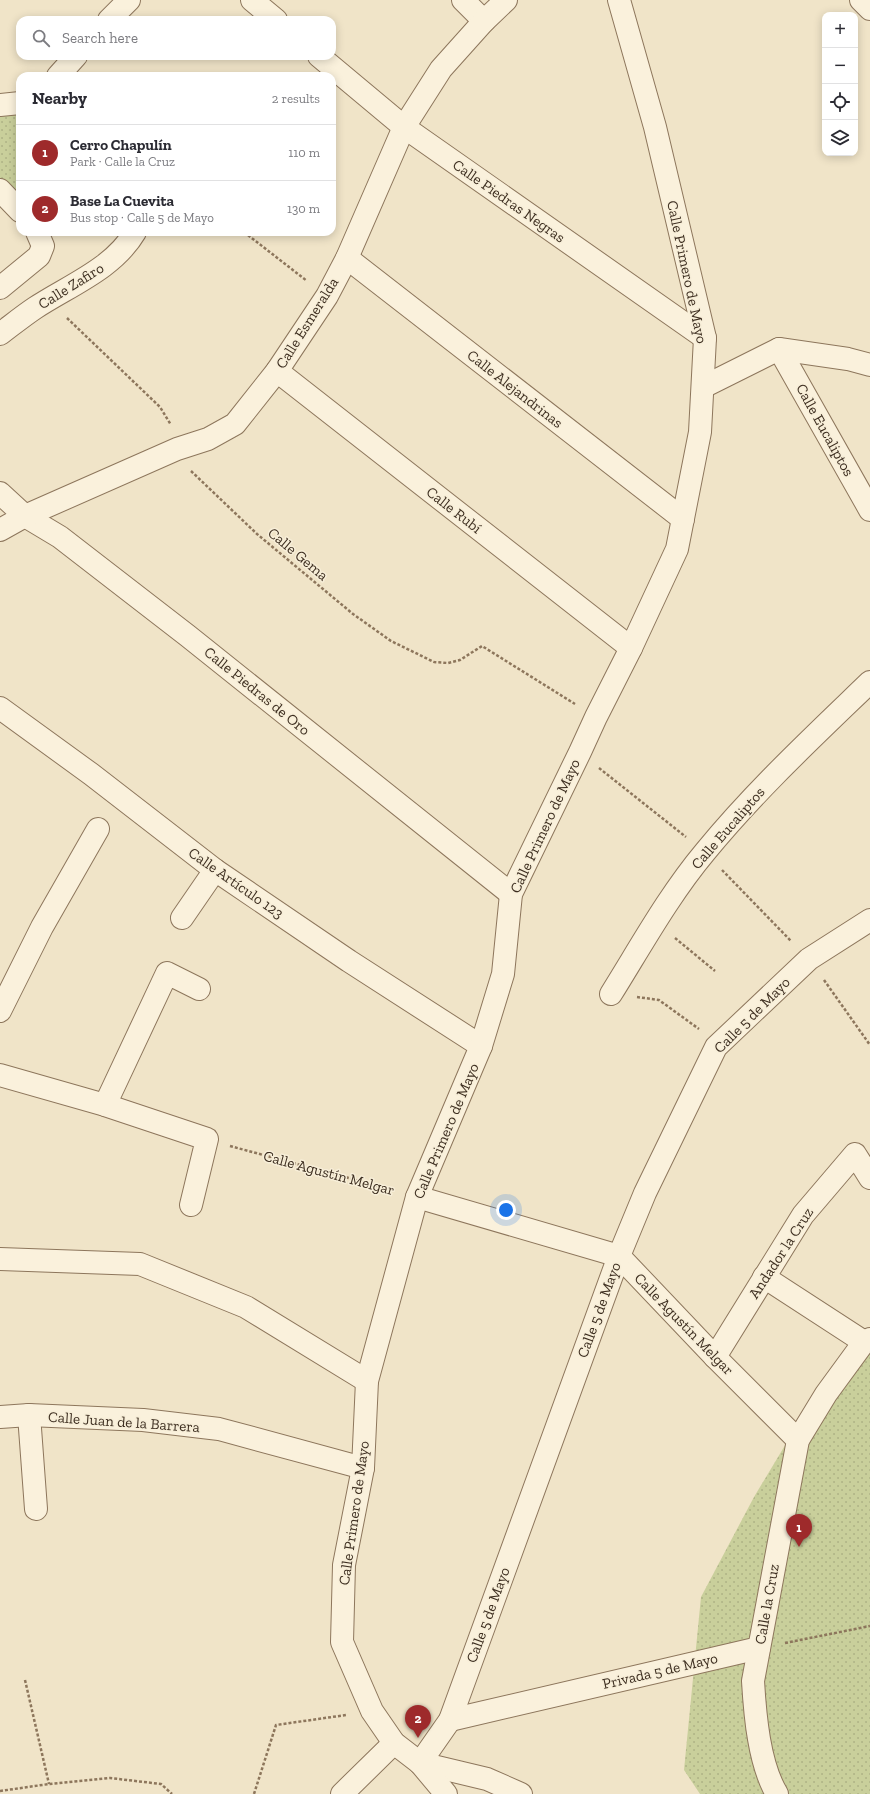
<!DOCTYPE html>
<html lang="en">
<head>
<meta charset="utf-8">
<style>
	:root { --surface:#fff; --page:#f2f2f3; --text:#2b2b33; --muted:#7c7c81; --line:#e1e1e2; --accent:#9e2a2b }
	body { margin:0; font-family:"Zilla Slab",serif; background:var(--page); color:var(--text) }
	.controls { position:absolute; right:12px; top:12px; display:grid; overflow:hidden; border-radius:8px; box-shadow:0 2px 10px #0003 }
	.controls button { width:36px; height:36px; display:grid; place-items:center; padding:0; border:0; border-bottom:1px solid var(--line); background:var(--surface); color:var(--text); font:20px sans-serif }
	.you { position:absolute; left:506px; top:1210px; width:14px; height:14px; margin:-10px; border:3px solid #fff; border-radius:50%; background:#1a73e8; box-shadow:0 0 0 6px #1a73e833 }
	.badge { display:grid; place-items:center; width:26px; height:26px; border-radius:50%; background:var(--accent); color:#fff; font-size:13px; font-weight:700 }
	.pin { position:absolute; translate:-50% -33px; filter:drop-shadow(0 1px 2px #0008) }
	.pin::after { content:''; position:absolute; top:21px; width:14px; height:12px; background:inherit; clip-path:polygon(0 0,100% 0,50% 100%) }
	.list { margin:0; padding:0; list-style:none }
	h2 { display:flex; justify-content:space-between; align-items:center; height:52px; margin:0; padding:0 16px; font-size:17px }
	h2 small { font-size:13px; font-weight:400; color:var(--muted) }
	.list li { display:grid; grid-template-columns:26px 1fr auto; gap:12px; align-items:center; box-sizing:border-box; height:56px; padding:0 16px; border-top:1px solid var(--line) }
	.list b { display:block; font-size:15px; white-space:nowrap }
	.list p { margin:0; font-size:13px; white-space:nowrap; color:var(--muted) }
	.list em { font-size:13px; font-style:normal; color:var(--muted) }
	.icon { flex:none; width:22px; height:22px; fill:none; stroke:currentColor; stroke-width:2; stroke-linecap:round; stroke-linejoin:round }
	.map { position:relative; flex:none; width:870px; height:1794px; overflow:hidden }
	.search { position:absolute; background:var(--surface); box-shadow:0 2px 10px #0003; left:16px; top:16px; width:320px; height:44px; display:flex; align-items:center; gap:10px; box-sizing:border-box; padding:0 14px; border-radius:12px; color:var(--muted); font-size:15px }
	.panel { position:absolute; background:var(--surface); box-shadow:0 2px 10px #0003; left:16px; top:72px; width:320px; height:164px; border-radius:12px }
	.map>svg:first-child { display:block }
	.grass { fill:url(#grass-dots) }
	.lines { fill:none; stroke-linecap:round; stroke-linejoin:round }
	.minor-casing { stroke:#8d765c; stroke-width:24 }
	.path { stroke:#8d765c; stroke-width:2.5; stroke-dasharray:3 2; stroke-linecap:butt }
	.minor { stroke:#faf1dc; stroke-width:22 }
	.labels { text-anchor:middle; stroke-width:3; stroke-linejoin:round; paint-order:stroke }
	.street-label { font-size:15px; fill:#3d2e20; stroke:#f7eed8 }
</style>
</head>
<body>
<div class="map">
<svg width="870" height="1794" viewBox="0 0 870 1794">
	<defs>
		<pattern id="grass-dots" width="8" height="8" patternUnits="userSpaceOnUse"><rect width="8" height="8" fill="#c9cf9b"/><path d="M2 2h.1M6 6h.1" fill="none" stroke="#aeb285" stroke-width="1.8" stroke-linecap="round"/></pattern>
	</defs>
	<rect width="100%" height="100%" fill="#f0e4c8"/>
	<g class="grass">
		<polygon points="0,105 20,105 20,200 0,189"/>
		<polygon points="870,1329 870,1794 700,1794 684,1770 701,1597 754,1497 790,1437"/>
	</g>
	<g class="lines">
		<defs>
			<g id="minor">
				<polyline points="252,0 276,20"/>
				<polyline points="463,0 484,21"/>
				<polyline points="861,0 870,9"/>
				<polyline points="109,20 129,0"/>
				<polyline points="319,56 404,127 705,338"/>
				<polyline points="58,76 76,56"/>
				<polyline points="0,105 20,103"/>
				<polyline points="0,190 20,211"/>
				<polyline points="347,258 683,519"/>
				<polyline points="0,288 39,256 43,246 37,232"/>
				<path d="M0,334C12,325 23,316 35,308C70,285 113,269 135,232"/>
				<polyline points="779,349 870,510"/>
				<polyline points="277,371 631,648"/>
				<polyline points="703,387 779,349 848,359 870,365"/>
				<polyline points="0,493 25,516 60,537 188,636 511,894"/>
				<polyline points="0,530 25,516 177,449 208,439 235,424 277,371 327,296 347,258 404,127 441,69 484,21 506,0"/>
				<polyline points="0,708 91,774 215,870 349,961 481,1046"/>
				<polyline points="182,918 215,870"/>
				<path d="M611,994C641,946 669,895 705,852C755,791 813,737 870,682"/>
				<polyline points="0,1011 42,927 98,829"/>
				<polyline points="0,1075 105,1105 207,1139 191,1205"/>
				<polyline points="105,1105 167,973 199,989"/>
				<polyline points="417,1197 619,1256 715,1357 798,1440"/>
				<polyline points="0,1259 140,1264 246,1307 367,1381"/>
				<polyline points="764,1277 864,1342"/>
				<polyline points="715,1357 803,1215 855,1154 870,1178"/>
				<polyline points="29,1415 36,1509"/>
				<polyline points="0,1417 29,1415 143,1420 219,1429 363,1468"/>
				<polyline points="450,1720 759,1648"/>
				<polyline points="420,1763 450,1720 619,1256 645,1193 716,1047 809,959 870,920"/>
				<polyline points="420,1763 487,1779 521,1794"/>
				<polyline points="342,1794 394,1743"/>
				<polyline points="446,1794 420,1763 394,1743 372,1711 342,1642 344,1565 363,1468 367,1381 417,1197 481,1046 503,974 511,894 580,752 596,717 631,648 677,549 700,432 705,338 655,127 619,0"/>
				<path d="M777,1794C759,1764 755,1715 753,1681L798,1440L826,1394L864,1342L870,1339"/>
			</g>
		</defs>
		<use href="#minor" class="minor-casing"/>
		<g class="path">
			<polyline points="244,232 307,281"/>
			<polyline points="67,318 160,407 171,425"/>
			<polyline points="191,471 257,534 353,614 391,641 434,662 448,663 460,660 482,646 575,704"/>
			<polyline points="599,768 686,837"/>
			<polyline points="722,870 791,941"/>
			<polyline points="675,938 715,971"/>
			<polyline points="824,980 870,1045"/>
			<polyline points="637,997 659,1000 699,1029"/>
			<polyline points="230,1146 393,1190"/>
			<polyline points="785,1643 870,1626"/>
			<polyline points="25,1680 49,1784"/>
			<polyline points="0,1791 49,1784 110,1778 161,1784 172,1794"/>
			<polyline points="254,1794 276,1725 346,1715"/>
		</g>
		<use href="#minor" class="minor"/>
	</g>
	<g class="labels">
		<g class="street-label">
			<text transform="translate(509 201) rotate(35)" y="5">Calle Piedras Negras</text>
			<text transform="translate(687 272) rotate(78)" y="5">Calle Primero de Mayo</text>
			<text transform="translate(71 286) rotate(-32)" y="5">Calle Zafiro</text>
			<text transform="translate(307 323) rotate(-58)" y="5">Calle Esmeralda</text>
			<text transform="translate(515 389) rotate(38)" y="5">Calle Alejandrinas</text>
			<text transform="translate(825 430) rotate(61)" y="5">Calle Eucaliptos</text>
			<text transform="translate(454 510) rotate(38)" y="5">Calle Rubí</text>
			<text transform="translate(298 554) rotate(40)" y="5">Calle Gema</text>
			<text transform="translate(257 691) rotate(39)" y="5">Calle Piedras de Oro</text>
			<text transform="translate(545 826) rotate(-65)" y="5">Calle Primero de Mayo</text>
			<text transform="translate(728 828) rotate(-49)" y="5">Calle Eucaliptos</text>
			<text transform="translate(236 883) rotate(35)" y="5">Calle Artículo 123</text>
			<text transform="translate(752 1015) rotate(-45)" y="5">Calle 5 de Mayo</text>
			<text transform="translate(446 1131) rotate(-67)" y="5">Calle Primero de Mayo</text>
			<text transform="translate(329 1173) rotate(15)" y="5">Calle Agustín Melgar</text>
			<text transform="translate(781 1253) rotate(-57)" y="5">Andador la Cruz</text>
			<text transform="translate(599 1310) rotate(-70)" y="5">Calle 5 de Mayo</text>
			<text transform="translate(684 1324) rotate(46)" y="5">Calle Agustín Melgar</text>
			<text transform="translate(124 1422) rotate(4)" y="5">Calle Juan de la Barrera</text>
			<text transform="translate(354 1513) rotate(-82)" y="5">Calle Primero de Mayo</text>
			<text transform="translate(767 1604) rotate(-80)" y="5">Calle la Cruz</text>
			<text transform="translate(488 1615) rotate(-70)" y="5">Calle 5 de Mayo</text>
			<text transform="translate(660 1671) rotate(-13)" y="5">Privada 5 de Mayo</text>
		</g>
	</g>
</svg>
<div class="controls">
<button>+</button>
<button>−</button>
<button><svg class="icon" aria-label="locate" viewBox="0 0 24 24"><circle cx="12" cy="12" r="6"/><path d="M12 2v4M12 18v4M2 12h4M18 12h4"/></svg></button>
<button><svg class="icon" aria-label="layers" viewBox="0 0 24 24"><path d="M12 4l9 5-9 5-9-5zM3 14l9 5 9-5"/></svg></button>
</div>
<div class="you"></div>
<div class="pin badge" style="left:799px;top:1547px">1</div>
<div class="pin badge" style="left:418px;top:1738px">2</div>
<div class="search"><svg class="icon" aria-label="search" viewBox="0 0 24 24"><circle cx="10" cy="10" r="6"/><path d="M15 15l6 6"/></svg>Search here</div>
<section class="panel">
<h2>Nearby<small>2 results</small></h2>
<ul class="list">
<li><span class="badge">1</span><div><b>Cerro Chapulín</b><p>Park · Calle la Cruz</p></div><em>110 m</em></li>
<li><span class="badge">2</span><div><b>Base La Cuevita</b><p>Bus stop · Calle 5 de Mayo</p></div><em>130 m</em></li>
</ul>
</section>
</div>
</body>
</html>
